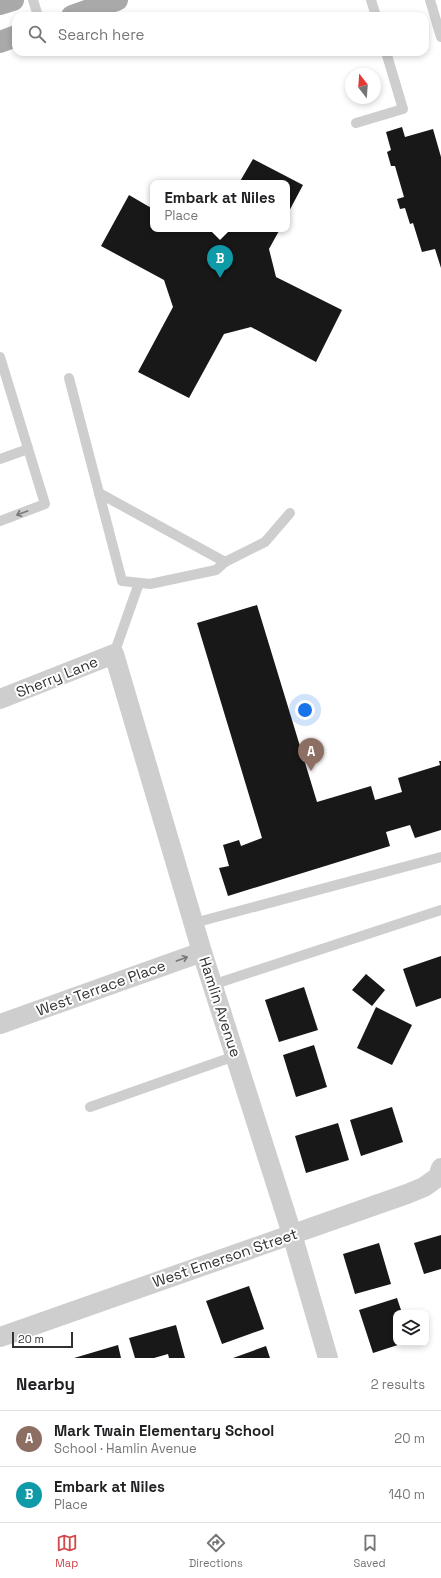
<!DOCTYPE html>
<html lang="en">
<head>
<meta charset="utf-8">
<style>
	:root { --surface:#fff; --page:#f2f2f2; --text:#202124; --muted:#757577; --line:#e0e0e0; --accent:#d3484c }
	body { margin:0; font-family:"Space Grotesk",sans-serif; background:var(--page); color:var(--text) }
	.controls { position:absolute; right:12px; bottom:12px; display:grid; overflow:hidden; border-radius:8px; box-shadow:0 2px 6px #0003 }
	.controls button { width:36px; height:36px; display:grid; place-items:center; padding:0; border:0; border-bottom:1px solid var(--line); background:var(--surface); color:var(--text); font:20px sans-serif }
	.compass { position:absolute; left:345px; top:68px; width:36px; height:36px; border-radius:50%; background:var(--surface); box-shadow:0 2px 6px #0003; rotate:343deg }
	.scale { position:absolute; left:12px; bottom:10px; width:61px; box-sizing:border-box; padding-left:4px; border:2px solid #313131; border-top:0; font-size:11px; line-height:14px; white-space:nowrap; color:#313131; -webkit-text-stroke:3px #fff; paint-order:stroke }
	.you { position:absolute; left:305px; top:710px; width:14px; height:14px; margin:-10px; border:3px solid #fff; border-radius:50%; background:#1a73e8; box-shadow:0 0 0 6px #1a73e833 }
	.badge { display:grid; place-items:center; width:26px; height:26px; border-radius:50%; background:var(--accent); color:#fff; font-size:13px; font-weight:700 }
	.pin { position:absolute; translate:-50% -33px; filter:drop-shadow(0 1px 2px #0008) }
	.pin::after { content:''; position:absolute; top:21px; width:14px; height:12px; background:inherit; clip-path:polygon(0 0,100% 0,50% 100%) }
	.popup { position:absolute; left:150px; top:180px; width:140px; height:52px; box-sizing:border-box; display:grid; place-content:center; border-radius:8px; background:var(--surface); filter:drop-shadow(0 1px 3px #0005); font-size:13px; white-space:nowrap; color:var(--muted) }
	.popup b { font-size:15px; color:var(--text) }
	.popup::after { content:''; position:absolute; left:50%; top:100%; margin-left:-8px; border:8px solid transparent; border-top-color:var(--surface) }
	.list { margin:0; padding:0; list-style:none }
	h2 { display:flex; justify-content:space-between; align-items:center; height:52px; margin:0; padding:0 16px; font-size:17px }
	h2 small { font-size:13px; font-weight:400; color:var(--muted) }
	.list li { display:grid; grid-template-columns:26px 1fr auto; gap:12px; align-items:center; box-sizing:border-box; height:56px; padding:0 16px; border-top:1px solid var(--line) }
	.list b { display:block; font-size:15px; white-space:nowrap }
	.list p { margin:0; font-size:13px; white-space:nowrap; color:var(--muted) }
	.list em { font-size:13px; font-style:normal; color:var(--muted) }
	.icon { flex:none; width:22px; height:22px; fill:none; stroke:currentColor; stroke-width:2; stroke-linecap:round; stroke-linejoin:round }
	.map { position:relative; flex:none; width:441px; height:1358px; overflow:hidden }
	.search { position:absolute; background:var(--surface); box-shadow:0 2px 6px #0003; left:12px; right:12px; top:12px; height:44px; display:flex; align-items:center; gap:10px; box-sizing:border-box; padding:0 14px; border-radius:12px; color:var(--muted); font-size:15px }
	.sheet { height:164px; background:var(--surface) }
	nav { display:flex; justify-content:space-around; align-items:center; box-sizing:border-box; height:56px; border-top:1px solid var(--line); background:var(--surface); font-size:11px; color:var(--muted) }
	nav a { display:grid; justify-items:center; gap:2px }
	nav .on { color:var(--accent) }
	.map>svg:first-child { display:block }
	.building { fill:#181818 }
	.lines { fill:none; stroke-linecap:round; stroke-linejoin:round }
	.lane { stroke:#cecece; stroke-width:10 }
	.street { stroke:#cecece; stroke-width:20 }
	.primary { stroke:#a9a9a9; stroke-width:22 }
	.oneway { stroke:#787878 }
	.labels { text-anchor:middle; stroke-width:4; stroke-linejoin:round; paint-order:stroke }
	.street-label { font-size:15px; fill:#313131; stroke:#fff }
</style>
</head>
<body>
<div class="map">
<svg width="441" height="1358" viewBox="0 0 441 1358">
	<rect width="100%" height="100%" fill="#fff"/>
	<g class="building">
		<polygon points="402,127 405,137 433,129 441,157 441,268 435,249 422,252 413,223 410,224 405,208 400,209 397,199 404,197 395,166 391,166 387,152 391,150 386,132"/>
		<polygon points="253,159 303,185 287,215 287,183 239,183"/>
		<polygon points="129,195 153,209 153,229 280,229 269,249 276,277 342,310 316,362 251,327 224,334 189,398 138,372 173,307 164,280 101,246"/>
		<polygon points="257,605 317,802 371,786 375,800 402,792 398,778 440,765 439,761 441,761 441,830 415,838 410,825 386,832 390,846 228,896 219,868 229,866 223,845 239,840 241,846 262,838 197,623"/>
		<polygon points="441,956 441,998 416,1007 403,969"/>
		<polygon points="366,974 385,990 372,1006 352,990"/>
		<polygon points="304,987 318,1030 279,1042 265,1000"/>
		<polygon points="376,1007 412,1025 392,1065 357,1048"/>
		<polygon points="314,1045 327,1087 296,1097 283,1055"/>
		<polygon points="392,1107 403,1142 361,1156 350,1120"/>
		<polygon points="338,1123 349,1160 306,1173 295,1136"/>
		<polygon points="441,1235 441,1269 424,1274 414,1243"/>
		<polygon points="379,1243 391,1284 355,1294 343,1254"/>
		<polygon points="249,1286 264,1329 222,1344 206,1301"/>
		<polygon points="397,1298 402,1313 396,1313 396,1343 404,1343 373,1353 359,1310"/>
		<polygon points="176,1325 185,1358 169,1358 168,1354 154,1358 135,1358 129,1338"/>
		<polygon points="118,1345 121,1358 74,1358"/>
		<polygon points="266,1346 270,1358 233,1358"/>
	</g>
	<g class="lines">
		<g class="lane">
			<polyline points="33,0 38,16"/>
			<polyline points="371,0 376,16"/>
			<polyline points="430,0 441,37"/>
			<polyline points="356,123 403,109 386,52"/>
			<polyline points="0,357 45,504 0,521"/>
			<polyline points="69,378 122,581 150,584 216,570 225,562 265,542 290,513"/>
			<polyline points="0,459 28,449"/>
			<polyline points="99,493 225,562"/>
			<polyline points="114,654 139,583"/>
			<polyline points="194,923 441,857"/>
			<polyline points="212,985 441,910"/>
			<polyline points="90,1107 235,1056"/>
		</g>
		<g class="street">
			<polyline points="0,699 114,654 202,952 292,1234 328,1358"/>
			<polyline points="0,1024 202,952"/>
			<polyline points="0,1337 407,1194 424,1187 438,1177 441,1168"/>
		</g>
		<g class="primary">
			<polyline points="0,4 13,0"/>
			<polyline points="72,16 117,0"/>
			<polyline points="0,42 16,36"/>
		</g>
	</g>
	<defs><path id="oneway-shaft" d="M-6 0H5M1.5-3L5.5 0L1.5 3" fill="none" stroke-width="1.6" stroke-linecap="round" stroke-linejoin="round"/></defs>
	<g class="oneway">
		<use href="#oneway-shaft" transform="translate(22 513) rotate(160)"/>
		<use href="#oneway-shaft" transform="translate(182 959) rotate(-20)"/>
	</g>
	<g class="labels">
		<g class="street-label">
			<text transform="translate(57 677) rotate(-22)" y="5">Sherry Lane</text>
			<text transform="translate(101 988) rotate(-20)" y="5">West Terrace Place</text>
			<text transform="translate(220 1007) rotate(72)" y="5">Hamlin Avenue</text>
			<text transform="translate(225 1258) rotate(-19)" y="5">West Emerson Street</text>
		</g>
	</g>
</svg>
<div class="controls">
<button><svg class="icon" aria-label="layers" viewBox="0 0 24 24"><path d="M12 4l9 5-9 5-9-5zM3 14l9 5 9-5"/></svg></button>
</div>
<svg class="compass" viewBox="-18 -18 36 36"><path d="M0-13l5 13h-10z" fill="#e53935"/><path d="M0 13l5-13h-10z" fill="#757577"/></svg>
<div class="scale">20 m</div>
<div class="you"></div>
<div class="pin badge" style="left:311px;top:771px;background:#8d6e63">A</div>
<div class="pin badge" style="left:220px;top:278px;background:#0f9aa8">B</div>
<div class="popup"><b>Embark at Niles</b>Place</div>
<div class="search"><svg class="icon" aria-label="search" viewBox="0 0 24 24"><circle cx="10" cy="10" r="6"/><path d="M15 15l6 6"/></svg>Search here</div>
</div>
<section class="sheet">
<h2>Nearby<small>2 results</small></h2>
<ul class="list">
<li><span class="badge" style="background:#8d6e63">A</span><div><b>Mark Twain Elementary School</b><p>School · Hamlin Avenue</p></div><em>20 m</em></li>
<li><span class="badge" style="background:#0f9aa8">B</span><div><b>Embark at Niles</b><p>Place</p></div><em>140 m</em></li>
</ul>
</section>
<nav>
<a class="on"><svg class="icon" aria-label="map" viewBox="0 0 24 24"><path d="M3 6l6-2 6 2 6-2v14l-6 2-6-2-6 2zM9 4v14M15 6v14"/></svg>Map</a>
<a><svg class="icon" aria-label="directions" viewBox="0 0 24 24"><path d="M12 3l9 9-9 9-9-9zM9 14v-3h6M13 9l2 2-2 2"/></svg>Directions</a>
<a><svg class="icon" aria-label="saved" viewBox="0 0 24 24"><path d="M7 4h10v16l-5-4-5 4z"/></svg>Saved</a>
</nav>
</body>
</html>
